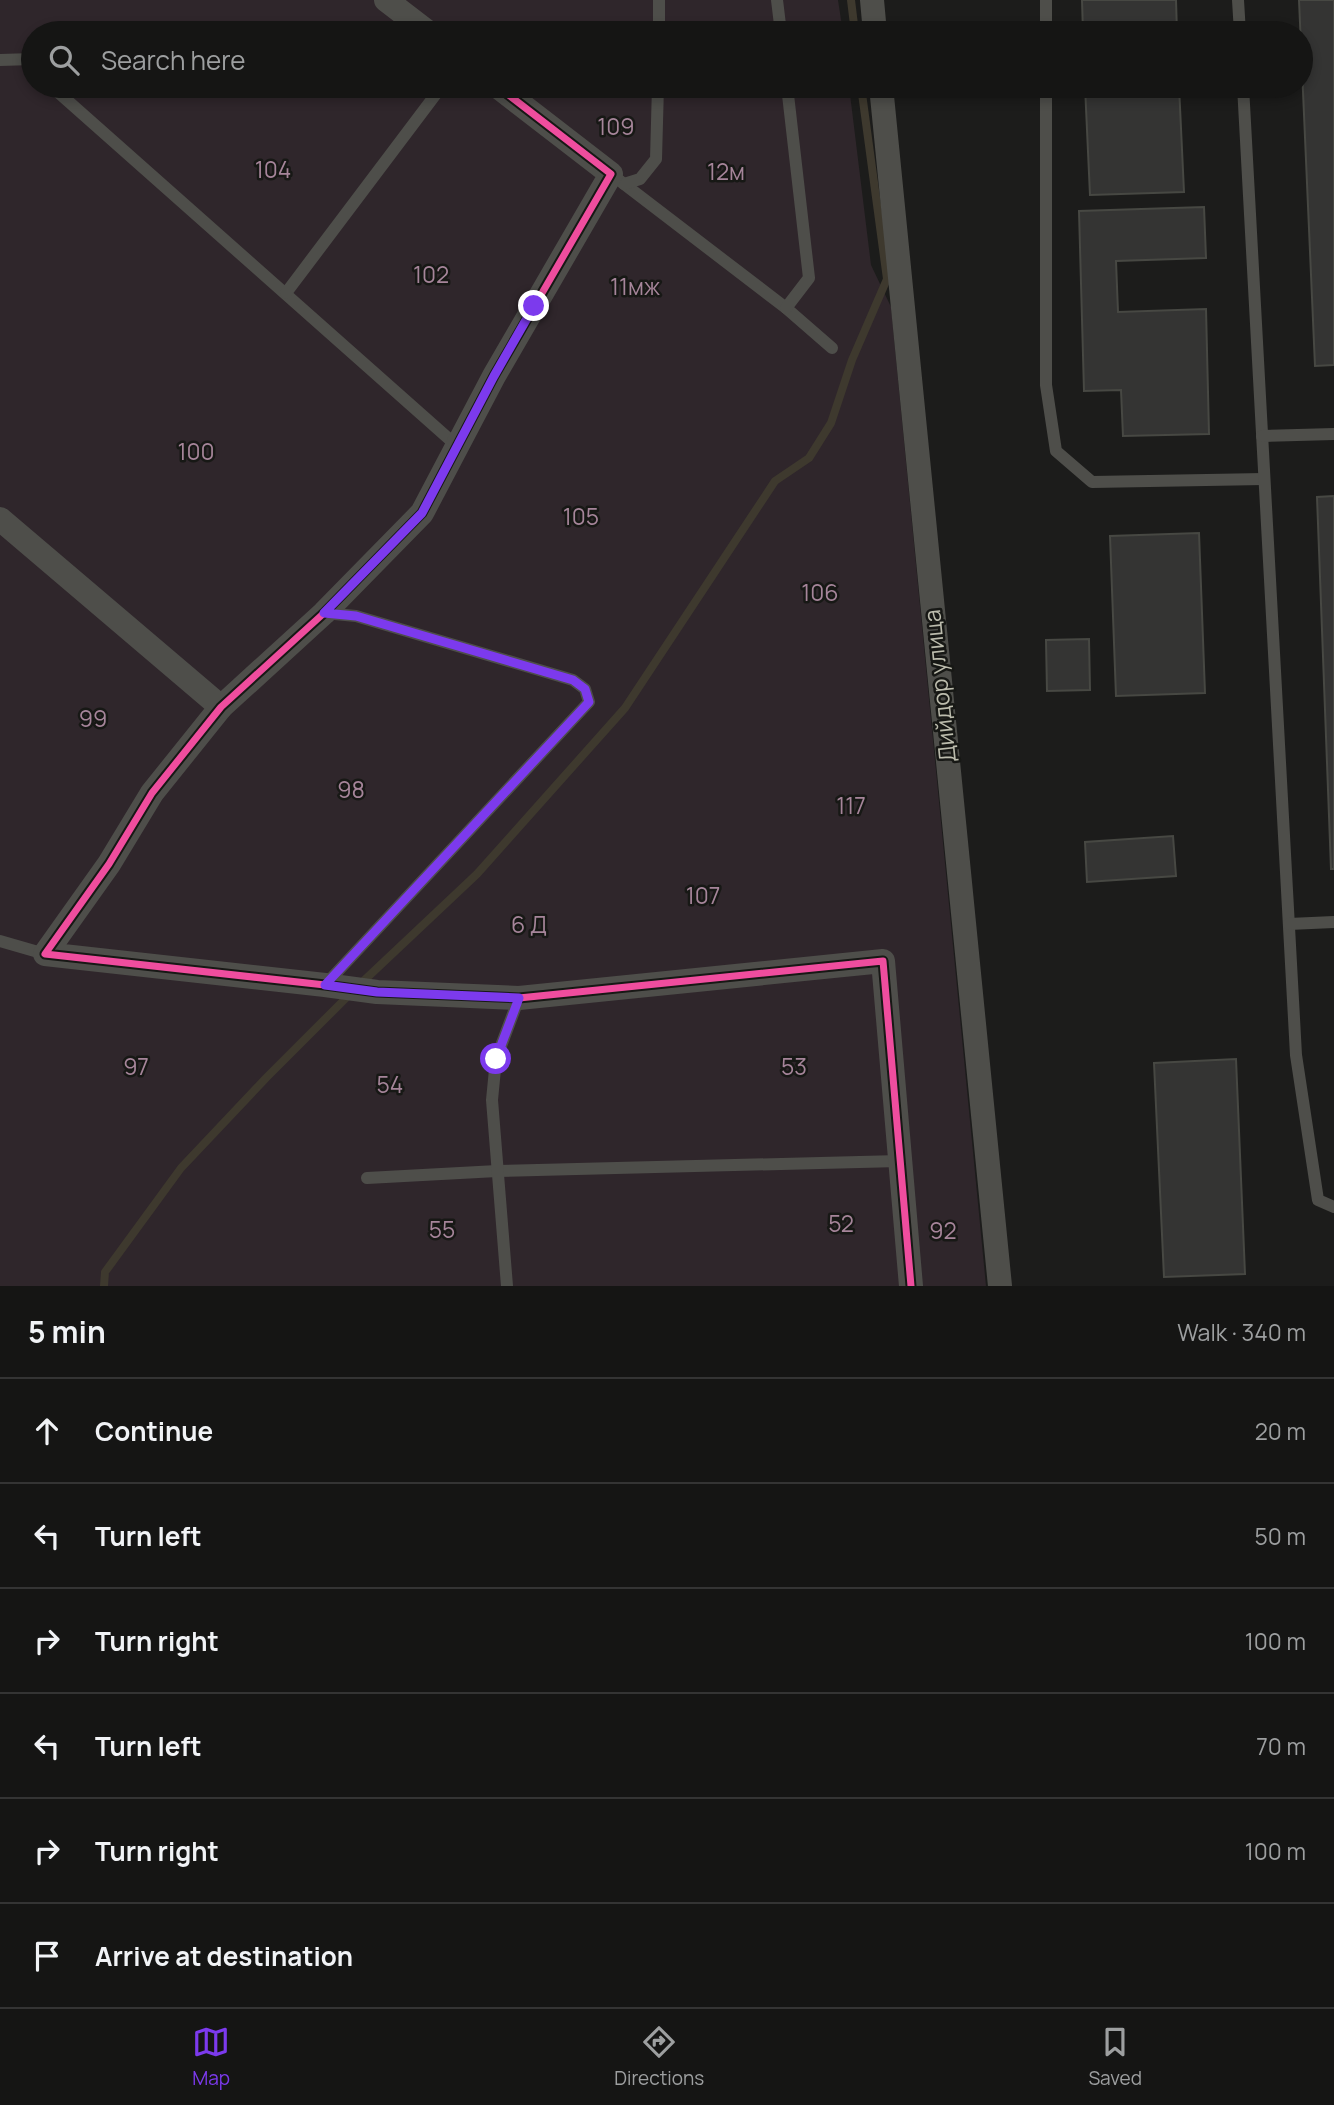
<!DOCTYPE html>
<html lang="en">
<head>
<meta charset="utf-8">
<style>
	:root { --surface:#151514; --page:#1e1e1d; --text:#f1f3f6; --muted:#9d9fa0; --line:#343434; --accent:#7c3aed }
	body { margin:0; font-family:Manrope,sans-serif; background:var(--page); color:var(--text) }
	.stop { position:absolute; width:21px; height:21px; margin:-16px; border:5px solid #7c3aed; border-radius:50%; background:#fff }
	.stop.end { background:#7c3aed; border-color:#fff; box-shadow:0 2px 7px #0008 }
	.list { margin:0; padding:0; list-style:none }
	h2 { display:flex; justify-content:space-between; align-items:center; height:91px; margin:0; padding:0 28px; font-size:30px }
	h2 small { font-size:23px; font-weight:400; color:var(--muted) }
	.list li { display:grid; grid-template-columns:46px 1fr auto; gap:21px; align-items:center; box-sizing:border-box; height:105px; padding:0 28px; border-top:2px solid var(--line) }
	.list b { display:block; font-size:26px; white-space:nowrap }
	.list em { font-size:23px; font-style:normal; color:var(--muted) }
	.icon { flex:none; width:38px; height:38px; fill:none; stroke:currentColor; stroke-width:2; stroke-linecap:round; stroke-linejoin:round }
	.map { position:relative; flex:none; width:1334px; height:1286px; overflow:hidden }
	.search { position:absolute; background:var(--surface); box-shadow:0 4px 10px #0003; left:21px; right:21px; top:21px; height:77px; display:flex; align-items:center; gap:18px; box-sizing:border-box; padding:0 24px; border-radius:38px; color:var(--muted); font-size:26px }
	.sheet { height:721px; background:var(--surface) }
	nav { display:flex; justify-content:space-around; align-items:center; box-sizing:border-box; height:98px; border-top:2px solid var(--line); background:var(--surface); font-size:19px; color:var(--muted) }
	nav a { display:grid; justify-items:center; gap:4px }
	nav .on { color:var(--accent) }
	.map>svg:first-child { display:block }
	.green { fill:#2f262b }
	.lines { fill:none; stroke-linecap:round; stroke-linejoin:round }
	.stream { stroke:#3e392e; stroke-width:8 }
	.building { fill:#343433; stroke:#474843; stroke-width:2 }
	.lane { stroke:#4e4e4a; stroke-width:12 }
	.street { stroke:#4e4e4a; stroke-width:24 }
	.cycleway-casing { stroke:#171815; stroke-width:11 }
	.cycleway { stroke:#ef4d9e; stroke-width:7 }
	.route { stroke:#7c3aed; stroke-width:9 }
	.labels { text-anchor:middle; stroke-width:5; stroke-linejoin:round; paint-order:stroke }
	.park-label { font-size:23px; fill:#a6859a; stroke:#171815 }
	.street-label { font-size:23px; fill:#bcbcad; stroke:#171815 }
</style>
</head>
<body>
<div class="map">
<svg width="1334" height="1286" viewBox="0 0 1334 1286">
	<rect width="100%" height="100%" fill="#1c1c1b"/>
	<polygon class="green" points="0,0 838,0 843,33 33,33 33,86 849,86 871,265 891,307 986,1286 0,1286"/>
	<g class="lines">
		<g class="stream">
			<polyline points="851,0 855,33"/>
			<polyline points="104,1286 105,1272 181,1168 266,1078 355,989 477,874 625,708 775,481 809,458 831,423 852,360 887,279 861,86"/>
		</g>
	</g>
	<g class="building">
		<polygon points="1082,0 1176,0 1177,33 1083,33"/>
		<polygon points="1299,0 1334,0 1334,365 1315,366"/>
		<polygon points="1085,86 1179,86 1184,192 1090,195"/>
		<polygon points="1204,207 1206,258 1116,261 1118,312 1206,309 1209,434 1123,436 1121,390 1084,391 1079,211"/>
		<polygon points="1334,496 1334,869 1331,869 1317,497"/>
		<polygon points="1199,533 1205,693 1116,696 1110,536"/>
		<polygon points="1089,639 1090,690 1047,691 1046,640"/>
		<polygon points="1173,836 1176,876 1087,882 1085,842"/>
		<polygon points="1236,1059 1245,1274 1164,1277 1154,1063"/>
	</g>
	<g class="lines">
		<g class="lane">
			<polyline points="777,0 781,33"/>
			<polyline points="1238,0 1240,33"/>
			<polyline points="659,33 659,0"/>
			<polyline points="1046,33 1046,0"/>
			<polyline points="0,60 33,59"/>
			<polyline points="51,86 457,446"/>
			<polyline points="1046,86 1046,385 1056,451 1092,482 1264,479"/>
			<polyline points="1243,86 1296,1055 1318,1200 1334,1207"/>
			<polyline points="611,174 786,308 832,348"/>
			<polyline points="624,184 640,179 656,159 658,86"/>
			<polyline points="286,293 442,86"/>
			<polyline points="786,308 809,278 787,86"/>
			<polyline points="1262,436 1334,434"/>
			<polyline points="324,613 356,616 573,680 585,689 589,702 325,985"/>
			<polyline points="1289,924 1334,922"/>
			<polyline points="0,941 45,954"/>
			<polyline points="367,1178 497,1171 899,1161"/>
			<polyline points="507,1286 492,1100 496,1059 519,998"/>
		</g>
		<g class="street">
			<polyline points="386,0 429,33"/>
			<polyline points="872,0 875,33"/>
			<polyline points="497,86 611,174 494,376 422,513 324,613 221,707 152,793 109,864 45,954 325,985 377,992 519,998 883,961 911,1286"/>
			<polyline points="881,86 1000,1286"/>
			<polyline points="0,519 221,707"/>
		</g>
		<defs>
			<polyline id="cycleway" points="497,86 611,174 494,376 422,513 324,613 221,707 152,793 109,864 45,954 325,985 377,992 519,998 883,961 911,1286"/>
		</defs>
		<use href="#cycleway" class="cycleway-casing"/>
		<use href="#cycleway" class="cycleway"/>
	</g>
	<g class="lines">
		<polyline class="route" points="496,1059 519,998 377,992 325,985 589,702 585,689 573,680 356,616 324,613 422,513 494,376 534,306"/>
	</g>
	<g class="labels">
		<g class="park-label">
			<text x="616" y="135">109</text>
			<text x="273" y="178">104</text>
			<text x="726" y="180">12м</text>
			<text x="431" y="283">102</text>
			<text x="635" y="295">11мж</text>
			<text x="196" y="460">100</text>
			<text x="581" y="525">105</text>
			<text x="820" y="601">106</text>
			<text x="93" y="727">99</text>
			<text x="351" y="798">98</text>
			<text x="851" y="814">117</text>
			<text x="703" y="904">107</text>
			<text x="529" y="933">6 Д</text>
			<text x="136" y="1075">97</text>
			<text x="794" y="1075">53</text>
			<text x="390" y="1093">54</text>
			<text x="841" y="1232">52</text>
			<text x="442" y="1238">55</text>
			<text x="943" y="1239">92</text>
		</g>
		<g class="street-label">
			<text transform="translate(940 686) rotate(-96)" y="8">Дийдор улица</text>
		</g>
	</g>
</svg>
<div class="stop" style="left:496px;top:1059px"></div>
<div class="stop end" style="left:534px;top:306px"></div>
<div class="search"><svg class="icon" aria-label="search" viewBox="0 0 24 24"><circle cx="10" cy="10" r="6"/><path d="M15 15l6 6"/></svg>Search here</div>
</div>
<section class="sheet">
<h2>5 min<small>Walk · 340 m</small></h2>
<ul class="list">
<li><svg class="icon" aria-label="ahead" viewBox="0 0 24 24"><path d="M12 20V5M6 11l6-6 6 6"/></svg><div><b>Continue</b></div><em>20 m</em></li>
<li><svg class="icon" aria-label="left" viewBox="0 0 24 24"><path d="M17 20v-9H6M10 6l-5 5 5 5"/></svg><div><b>Turn left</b></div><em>50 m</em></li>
<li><svg class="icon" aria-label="right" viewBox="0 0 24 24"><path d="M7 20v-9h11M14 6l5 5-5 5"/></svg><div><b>Turn right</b></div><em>100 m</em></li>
<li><svg class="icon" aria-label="left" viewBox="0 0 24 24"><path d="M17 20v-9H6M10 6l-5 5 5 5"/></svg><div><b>Turn left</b></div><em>70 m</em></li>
<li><svg class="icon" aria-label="right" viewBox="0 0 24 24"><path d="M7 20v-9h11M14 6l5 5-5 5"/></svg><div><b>Turn right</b></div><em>100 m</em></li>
<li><svg class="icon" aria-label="arrive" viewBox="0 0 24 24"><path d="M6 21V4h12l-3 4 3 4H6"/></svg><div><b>Arrive at destination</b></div></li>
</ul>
</section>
<nav>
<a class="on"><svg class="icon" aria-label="map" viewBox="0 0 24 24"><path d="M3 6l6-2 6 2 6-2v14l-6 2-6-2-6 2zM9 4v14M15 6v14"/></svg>Map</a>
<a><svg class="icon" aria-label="directions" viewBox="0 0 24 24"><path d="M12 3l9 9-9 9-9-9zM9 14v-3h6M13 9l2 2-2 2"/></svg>Directions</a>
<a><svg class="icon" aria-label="saved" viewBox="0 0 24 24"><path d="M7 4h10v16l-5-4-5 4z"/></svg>Saved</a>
</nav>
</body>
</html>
